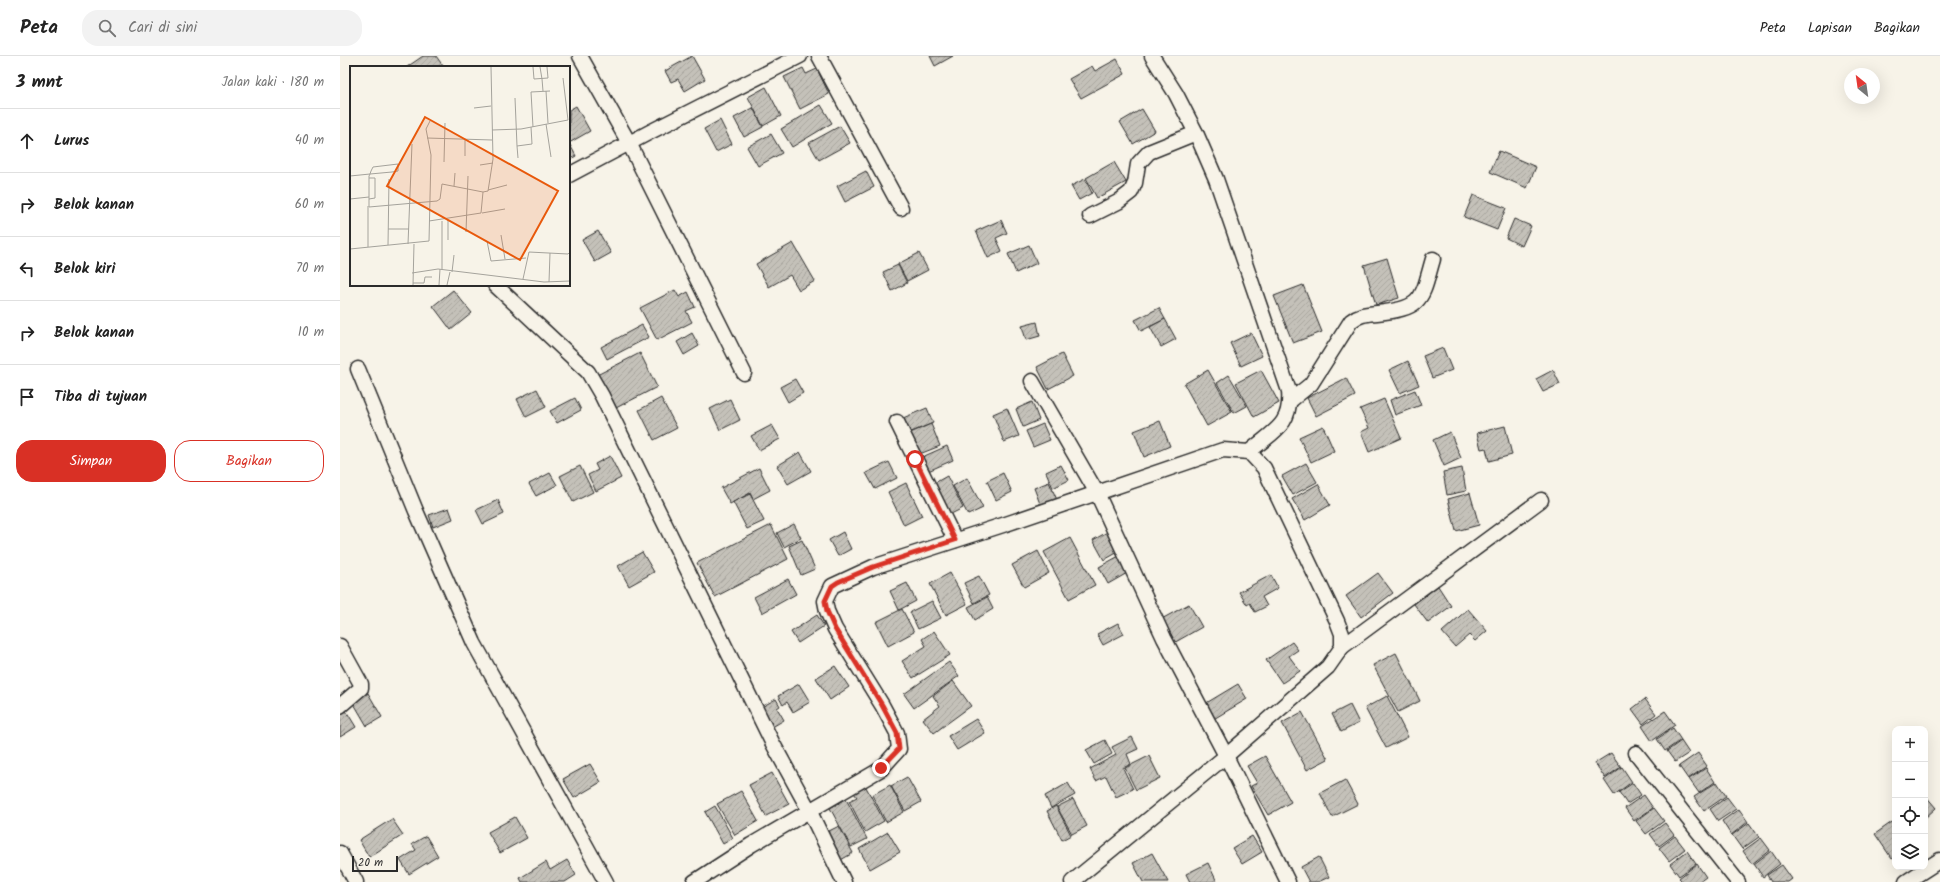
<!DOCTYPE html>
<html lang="id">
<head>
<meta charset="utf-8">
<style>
	:root { --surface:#fff; --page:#f2f2f2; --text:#222; --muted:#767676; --line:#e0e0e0; --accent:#d93025 }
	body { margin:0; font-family:Kalam,sans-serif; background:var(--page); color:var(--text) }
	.controls { position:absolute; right:12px; bottom:12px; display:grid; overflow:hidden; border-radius:8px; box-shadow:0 4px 16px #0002 }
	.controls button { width:36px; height:36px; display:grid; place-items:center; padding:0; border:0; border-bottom:1px solid var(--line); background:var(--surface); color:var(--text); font:20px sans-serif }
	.compass { position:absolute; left:1504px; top:12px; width:36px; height:36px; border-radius:50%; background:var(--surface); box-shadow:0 4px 16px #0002; rotate:331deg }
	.scale { position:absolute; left:12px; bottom:10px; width:46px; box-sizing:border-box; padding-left:4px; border:2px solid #2b2b2b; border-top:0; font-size:11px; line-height:14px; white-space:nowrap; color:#2b2b2b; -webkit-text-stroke:3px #f7f3e8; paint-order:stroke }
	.stop { position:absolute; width:12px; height:12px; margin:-9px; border:3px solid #d93025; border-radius:50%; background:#fff }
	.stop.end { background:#d93025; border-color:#fff; box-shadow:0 1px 4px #0008 }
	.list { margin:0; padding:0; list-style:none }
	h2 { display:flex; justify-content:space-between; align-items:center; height:52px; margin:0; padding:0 16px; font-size:17px }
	h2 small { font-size:13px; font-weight:400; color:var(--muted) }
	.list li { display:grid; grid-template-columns:26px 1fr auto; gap:12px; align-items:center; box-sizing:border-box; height:64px; padding:0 16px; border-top:1px solid var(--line) }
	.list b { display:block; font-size:15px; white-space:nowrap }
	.list em { font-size:13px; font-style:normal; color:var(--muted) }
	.actions { display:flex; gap:8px; padding:12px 16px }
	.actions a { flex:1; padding:9px 0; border:1px solid var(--accent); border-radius:16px; text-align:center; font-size:14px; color:var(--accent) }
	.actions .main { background:var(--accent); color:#fff }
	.icon { flex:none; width:22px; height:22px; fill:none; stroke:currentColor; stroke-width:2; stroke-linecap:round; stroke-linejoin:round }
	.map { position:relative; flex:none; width:1600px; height:826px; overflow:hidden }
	header { display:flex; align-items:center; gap:24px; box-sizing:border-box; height:56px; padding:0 20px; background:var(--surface); border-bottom:1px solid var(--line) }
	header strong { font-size:19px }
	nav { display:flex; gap:22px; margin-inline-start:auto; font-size:14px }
	.search { width:280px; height:36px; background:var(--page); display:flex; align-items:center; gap:10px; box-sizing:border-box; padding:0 14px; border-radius:16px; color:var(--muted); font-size:15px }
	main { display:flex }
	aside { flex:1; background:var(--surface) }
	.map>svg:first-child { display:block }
	.building { fill:url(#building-hatch); stroke:#2b2b2b }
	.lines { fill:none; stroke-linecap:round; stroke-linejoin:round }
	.minor-casing { stroke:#2b2b2b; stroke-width:17 }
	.minor { stroke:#f7f3e8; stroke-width:14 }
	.route { stroke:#d93025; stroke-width:5 }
	.inset-road { fill:none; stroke:#a5a39c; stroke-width:1 }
	.view { fill:#e8590c; fill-opacity:0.15; stroke:#e8590c; stroke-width:2 }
	.inset-edge { fill:none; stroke:#2b2b2b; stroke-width:2 }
</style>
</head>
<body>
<header>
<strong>Peta</strong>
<div class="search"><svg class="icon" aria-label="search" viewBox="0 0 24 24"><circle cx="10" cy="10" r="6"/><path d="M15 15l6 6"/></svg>Cari di sini</div>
<nav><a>Peta</a><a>Lapisan</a><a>Bagikan</a></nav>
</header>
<main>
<aside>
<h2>3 mnt<small>Jalan kaki · 180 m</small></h2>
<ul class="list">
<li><svg class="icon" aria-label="ahead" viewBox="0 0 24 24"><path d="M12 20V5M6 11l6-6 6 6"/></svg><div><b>Lurus</b></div><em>40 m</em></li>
<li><svg class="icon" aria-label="right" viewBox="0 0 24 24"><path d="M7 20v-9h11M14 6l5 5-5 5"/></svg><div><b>Belok kanan</b></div><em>60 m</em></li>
<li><svg class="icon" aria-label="left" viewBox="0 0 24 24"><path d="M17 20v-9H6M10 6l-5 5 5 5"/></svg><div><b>Belok kiri</b></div><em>70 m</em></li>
<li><svg class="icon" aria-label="right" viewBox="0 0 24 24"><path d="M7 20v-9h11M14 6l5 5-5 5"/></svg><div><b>Belok kanan</b></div><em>10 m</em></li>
<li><svg class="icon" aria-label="arrive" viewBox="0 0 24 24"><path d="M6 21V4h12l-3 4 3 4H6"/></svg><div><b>Tiba di tujuan</b></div></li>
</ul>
<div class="actions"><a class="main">Simpan</a><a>Bagikan</a></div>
</aside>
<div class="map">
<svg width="1600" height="826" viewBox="0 0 1600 826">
	<defs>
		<pattern id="building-hatch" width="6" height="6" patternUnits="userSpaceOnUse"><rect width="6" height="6" fill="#c4c1b9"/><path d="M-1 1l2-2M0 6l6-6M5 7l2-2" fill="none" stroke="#a9a69f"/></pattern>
	</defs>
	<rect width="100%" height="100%" fill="#f7f3e8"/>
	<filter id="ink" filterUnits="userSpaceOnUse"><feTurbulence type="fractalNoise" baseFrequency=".025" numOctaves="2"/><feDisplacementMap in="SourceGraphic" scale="8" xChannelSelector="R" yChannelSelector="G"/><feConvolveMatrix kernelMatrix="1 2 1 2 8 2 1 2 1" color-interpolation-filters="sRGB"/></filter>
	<g filter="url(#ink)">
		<g class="building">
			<polygon points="83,0 96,0 103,10 67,11"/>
			<polygon points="352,0 365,23 345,35 338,23 331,26 325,15"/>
			<polygon points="590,0 613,0 595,10"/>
			<polygon points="777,3 785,18 741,42 729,23 752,10 755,15"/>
			<polygon points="463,12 466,18 477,13 489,38 460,53 444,21"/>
			<polygon points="426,31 441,60 423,70 408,41"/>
			<polygon points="481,49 492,67 452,91 441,73"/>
			<polygon points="236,50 250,75 229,87 229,54"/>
			<polygon points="413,52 423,71 404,81 394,62"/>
			<polygon points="802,53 815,75 793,88 780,66"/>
			<polygon points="380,64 392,88 376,96 364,73"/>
			<polygon points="500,70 510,87 479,104 469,87"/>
			<polygon points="431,78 442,97 418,110 407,91"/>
			<polygon points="229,87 236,100 229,104"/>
			<polygon points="1159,95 1196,111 1187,132 1150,116"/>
			<polygon points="774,106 786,126 757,142 746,122"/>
			<polygon points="526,115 534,131 505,146 497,130"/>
			<polygon points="745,123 752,137 739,144 731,130"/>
			<polygon points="1133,139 1166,152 1157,174 1124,161"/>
			<polygon points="1174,163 1191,170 1182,190 1166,182"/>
			<polygon points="661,164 667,177 656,182 662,195 648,202 636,175"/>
			<polygon points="258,175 271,197 255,206 242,184"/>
			<polygon points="453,187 475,225 459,234 450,219 429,231 416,208"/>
			<polygon points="689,189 697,207 676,217 668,198"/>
			<polygon points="579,197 588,214 567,225 558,208"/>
			<polygon points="1047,202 1059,242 1036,249 1024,209"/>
			<polygon points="558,209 567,227 552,235 543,216"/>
			<polygon points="963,229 982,276 953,287 934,240"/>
			<polygon points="113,234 132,257 111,274 93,250"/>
			<polygon points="335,234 339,241 348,236 355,251 346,255 352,266 317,284 300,252"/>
			<polygon points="819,252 825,263 801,275 795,264"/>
			<polygon points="825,263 836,283 821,291 810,271"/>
			<polygon points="697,266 700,280 686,284 682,270"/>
			<polygon points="302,269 309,281 267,303 261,291"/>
			<polygon points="352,277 359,290 344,299 337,286"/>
			<polygon points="911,277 922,300 901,310 890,287"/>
			<polygon points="1103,292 1112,314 1092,322 1083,300"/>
			<polygon points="300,297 317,331 272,354 255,320"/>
			<polygon points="722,298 733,320 708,333 697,311"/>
			<polygon points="1068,305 1079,329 1060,337 1049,314"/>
			<polygon points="868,314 892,356 867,370 844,328"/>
			<polygon points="921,314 939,347 914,361 896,327"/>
			<polygon points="1213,314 1220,328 1203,336 1196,323"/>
			<polygon points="889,319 907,350 894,357 877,327"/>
			<polygon points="1006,322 1015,340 976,360 967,342"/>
			<polygon points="455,323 463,337 448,346 440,331"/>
			<polygon points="197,333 206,351 186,361 177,343"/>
			<polygon points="1075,334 1081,349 1055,359 1050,344"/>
			<polygon points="235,342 241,354 217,367 210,355"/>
			<polygon points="321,342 337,372 314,384 299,354"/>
			<polygon points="390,343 400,364 380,374 370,353"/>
			<polygon points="1044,343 1061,382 1029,396 1021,376 1029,372 1020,353"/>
			<polygon points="692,346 699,364 683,371 676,353"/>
			<polygon points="587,352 593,367 569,377 563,362"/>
			<polygon points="667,352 679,380 664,386 653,358"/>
			<polygon points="820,365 830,390 804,401 794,375"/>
			<polygon points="591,368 600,390 577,399 568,378"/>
			<polygon points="703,368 710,384 693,391 686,375"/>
			<polygon points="432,369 440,383 419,394 411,380"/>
			<polygon points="983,370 994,395 971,406 959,381"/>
			<polygon points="1165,370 1172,399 1149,405 1146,392 1141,393 1137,377"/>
			<polygon points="1110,376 1121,402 1104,410 1093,384"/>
			<polygon points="607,390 613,404 586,416 580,402"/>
			<polygon points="460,396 471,415 448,428 437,410"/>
			<polygon points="270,400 281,422 256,435 248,419 258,414 255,408"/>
			<polygon points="549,406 557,422 535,433 526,417"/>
			<polygon points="966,407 977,426 953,439 942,420"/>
			<polygon points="721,409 729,424 713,432 706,416"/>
			<polygon points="240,410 253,436 233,446 220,420"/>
			<polygon points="419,412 430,434 413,443 410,437 390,448 381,432"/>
			<polygon points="1122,412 1126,435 1107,439 1103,416"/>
			<polygon points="210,417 217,429 196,440 189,428"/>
			<polygon points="663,417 672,436 656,444 647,425"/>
			<polygon points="607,420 623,452 607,460 591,429"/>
			<polygon points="627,422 643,452 628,459 613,430"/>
			<polygon points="709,426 718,446 702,453 694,432"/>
			<polygon points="566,427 582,460 564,469 548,436"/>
			<polygon points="978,428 990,449 965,464 952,443"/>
			<polygon points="1130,437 1139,469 1116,475 1108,443"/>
			<polygon points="410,438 424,465 407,473 393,446"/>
			<polygon points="158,444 164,458 143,468 136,454"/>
			<polygon points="109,452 113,463 93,471 89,459"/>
			<polygon points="454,468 461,482 444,491 437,477"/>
			<polygon points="431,469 448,503 375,541 357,507"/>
			<polygon points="771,474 782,494 764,504 753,484"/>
			<polygon points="503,476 511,493 498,500 489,484"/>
			<polygon points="730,482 755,529 729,543 704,496"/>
			<polygon points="462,484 475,513 461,519 449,490"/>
			<polygon points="698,495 709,517 684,531 672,509"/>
			<polygon points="302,496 314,516 289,530 278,510"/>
			<polygon points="779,500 789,516 768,528 759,511"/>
			<polygon points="610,517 627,548 606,559 590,528"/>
			<polygon points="1038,517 1053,537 1021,561 1006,540"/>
			<polygon points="931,519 938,532 922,541 927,550 915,556 910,547 907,549 899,536"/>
			<polygon points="639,520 649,539 634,547 624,527"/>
			<polygon points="448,523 456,538 422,557 414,541"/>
			<polygon points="567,527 576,545 559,554 550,535"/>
			<polygon points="1098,530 1111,550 1088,567 1074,548"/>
			<polygon points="647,541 653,553 635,564 628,551"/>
			<polygon points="592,545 601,562 578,573 570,556"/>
			<polygon points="849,548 862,571 832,588 818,565"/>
			<polygon points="562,553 574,576 548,590 536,566"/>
			<polygon points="1128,553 1147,575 1135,585 1129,579 1115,591 1102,576"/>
			<polygon points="477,559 484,570 458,587 451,576"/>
			<polygon points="778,567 784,578 763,589 757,578"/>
			<polygon points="594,575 610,599 573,622 562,605 586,590 582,583"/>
			<polygon points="952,586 958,594 949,600 960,615 942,627 926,604"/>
			<polygon points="1056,597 1080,645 1058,656 1033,609"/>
			<polygon points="609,606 619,620 574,652 564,638"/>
			<polygon points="495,610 509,631 490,644 476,622"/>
			<polygon points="613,625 631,650 594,677 583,663 600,650 593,640"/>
			<polygon points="459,628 470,646 453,656 447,646 443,649 438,640"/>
			<polygon points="898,628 907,643 872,664 863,649"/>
			<polygon points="28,637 42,661 27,670 13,646"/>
			<polygon points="1047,640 1068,681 1046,692 1025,652"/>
			<polygon points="436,643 440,650 437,652 444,664 429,673 418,653"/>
			<polygon points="1305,643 1316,658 1303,668 1292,653"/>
			<polygon points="1010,649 1019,667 1001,676 992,658"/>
			<polygon points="5,653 16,671 0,681 0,657"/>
			<polygon points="1325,655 1335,669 1312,685 1302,670"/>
			<polygon points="962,656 988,703 967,714 942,667"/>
			<polygon points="636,663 645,677 617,694 608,680"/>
			<polygon points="1333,672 1341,684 1325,695 1317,683"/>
			<polygon points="792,681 798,693 787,698 791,708 783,712 793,733 776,741 766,720 756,725 750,713 776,699 772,691"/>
			<polygon points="765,684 772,698 754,708 746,694"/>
			<polygon points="1341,685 1349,697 1335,706 1327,695"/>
			<polygon points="1271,697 1281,711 1265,722 1255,707"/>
			<polygon points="1358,697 1367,710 1348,723 1339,710"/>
			<polygon points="809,700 820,722 796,734 785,712"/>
			<polygon points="925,700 951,746 928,759 911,730 917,727 907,710"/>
			<polygon points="250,708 261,726 234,742 223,723"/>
			<polygon points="1282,711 1292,726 1274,739 1264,724"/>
			<polygon points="1366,712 1375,726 1359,737 1349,723"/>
			<polygon points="432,717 449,748 426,760 409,729"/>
			<polygon points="567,721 581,746 565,755 551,730"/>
			<polygon points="1005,724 1018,748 992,761 980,737"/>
			<polygon points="1377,726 1386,740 1364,755 1354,741"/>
			<polygon points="728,727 735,739 711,752 705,740"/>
			<polygon points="1293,727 1301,739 1287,748 1279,736"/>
			<polygon points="550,729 564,756 546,766 532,739"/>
			<polygon points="526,731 544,765 525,776 509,745 517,741 514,737"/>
			<polygon points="401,735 418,765 395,779 377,748"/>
			<polygon points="1304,739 1313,752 1294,765 1285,752"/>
			<polygon points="1585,739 1596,752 1585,762"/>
			<polygon points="1387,741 1396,753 1378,765 1370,753"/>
			<polygon points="506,743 527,783 511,791 490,752"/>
			<polygon points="733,743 747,770 732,778 717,751"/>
			<polygon points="375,750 393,782 383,788 365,756"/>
			<polygon points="716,750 731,779 722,784 707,755"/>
			<polygon points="1314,752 1324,765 1306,778 1296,765"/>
			<polygon points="1399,753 1408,766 1391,779 1382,765"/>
			<polygon points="175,761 187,782 160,797 148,776"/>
			<polygon points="52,763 63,779 29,801 19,784"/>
			<polygon points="1552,766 1555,771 1555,801 1552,803 1535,778"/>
			<polygon points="1325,767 1334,779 1319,790 1310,778"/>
			<polygon points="1409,767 1419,781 1402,793 1392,779"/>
			<polygon points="499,770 513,797 499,805 485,777"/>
			<polygon points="548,776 560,796 530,813 519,793"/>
			<polygon points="86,780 98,800 69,818 60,804 76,794 72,788"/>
			<polygon points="912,780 922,796 902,808 892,792"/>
			<polygon points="1335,780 1345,793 1329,805 1319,792"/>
			<polygon points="1421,782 1430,794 1412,808 1403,795"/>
			<polygon points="1347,795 1356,808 1339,820 1330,808"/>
			<polygon points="1431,795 1440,808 1423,821 1414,808"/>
			<polygon points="812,797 828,826 803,826 793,807"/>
			<polygon points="979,801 989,821 978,826 969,826 961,811"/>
			<polygon points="227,804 236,819 225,826 182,826 180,822 206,806 210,814"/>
			<polygon points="868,807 877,826 850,826 846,818"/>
			<polygon points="1357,808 1366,821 1359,826 1343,826 1339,822"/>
			<polygon points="1442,809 1452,823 1448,826 1431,826 1427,819"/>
		</g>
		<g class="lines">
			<defs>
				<g id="minor">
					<polyline points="240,0 289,87 404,317"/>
					<polyline points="479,0 561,152"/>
					<path d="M812,0L836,38L856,77L876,123L949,335C952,370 933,375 909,396"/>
					<polyline points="229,119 310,76 460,0"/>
					<polyline points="750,160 778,146 791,136 795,127 798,108 809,96 856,77"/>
					<polyline points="155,229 248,316 262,340 432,686 469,754 504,826"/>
					<polyline points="18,313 76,455 134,587 266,826"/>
					<polyline points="692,325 757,437 824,582 886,700 948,826"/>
					<path d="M950,345L971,328L1011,265C1020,258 1027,258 1037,257C1084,252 1081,244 1093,203"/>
					<polyline points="557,366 615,484"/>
					<polyline points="0,590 21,628 21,632 0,650"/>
					<polyline points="1002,591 1201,444"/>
					<polyline points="1296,697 1398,826"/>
					<polyline points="0,797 16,826"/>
					<polyline points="354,826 411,789 541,713 559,693 557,677 542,649 495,573 487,555 485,545 492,530 533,511 666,468 883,394 909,396 924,412 997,565 1002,578 1002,591 988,611 886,700 732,826"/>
					<polyline points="1566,826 1600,804"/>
				</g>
			</defs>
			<use href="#minor" class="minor-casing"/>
			<use href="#minor" class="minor"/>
		</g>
	</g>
	<g class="lines" filter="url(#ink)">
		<polyline class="route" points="541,712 559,693 557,677 542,649 495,573 487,555 485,545 492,530 498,526 533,511 615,484 575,403"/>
	</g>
	<g transform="translate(10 10)">
		<rect width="220" height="220" fill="#f7f3e8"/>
		<path class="inset-road" d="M183,1L184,13L198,12L197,1M190,1L192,13M192,13L193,25M196,25L198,57M165,32L167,80M124,42L141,40M196,58L201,91M183,61L181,26L200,25M142,64L171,63L218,54L213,12M77,72L142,74M115,90V73M168,92L167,80L182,78L181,61M94,96L95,57M130,99L143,97M0,110L20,108L42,106L48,105V98L23,101L21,105L20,108L19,110V141L87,135L90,133L92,118L133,126L138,125L143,93L141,1M104,120L105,107M138,124L157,119M0,133L19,131M19,133L25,132V112H19M18,140V181M132,147L155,143M220,152V183M98,154V174M79,155L131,147L133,126M38,163H59M116,166L118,110M151,169L155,193M137,175L141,195L176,192M58,178L62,78M38,179L39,113M0,183L79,175L81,89L76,63L80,55M92,204V155M102,206L104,189M62,207L88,203L194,216L220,215M173,213L179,186L218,188L220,186M199,216L200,187M63,217H74L75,211H82M63,219L64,178M89,219L90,203M97,219L100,206"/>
		<path class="view" d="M75,51L208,125L170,194L37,120Z"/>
		<rect width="220" height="220" class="inset-edge"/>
	</g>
</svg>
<div class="controls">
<button>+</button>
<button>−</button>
<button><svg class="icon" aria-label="locate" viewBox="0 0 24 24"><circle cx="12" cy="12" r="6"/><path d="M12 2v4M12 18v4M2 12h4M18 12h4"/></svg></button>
<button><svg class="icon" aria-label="layers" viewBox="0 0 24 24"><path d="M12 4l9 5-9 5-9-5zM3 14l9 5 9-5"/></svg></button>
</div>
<svg class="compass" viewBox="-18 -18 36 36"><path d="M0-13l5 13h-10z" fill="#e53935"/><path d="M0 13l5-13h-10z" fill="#767676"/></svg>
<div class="scale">20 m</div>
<div class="stop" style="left:575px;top:403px"></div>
<div class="stop end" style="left:541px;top:712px"></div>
</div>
</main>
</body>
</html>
